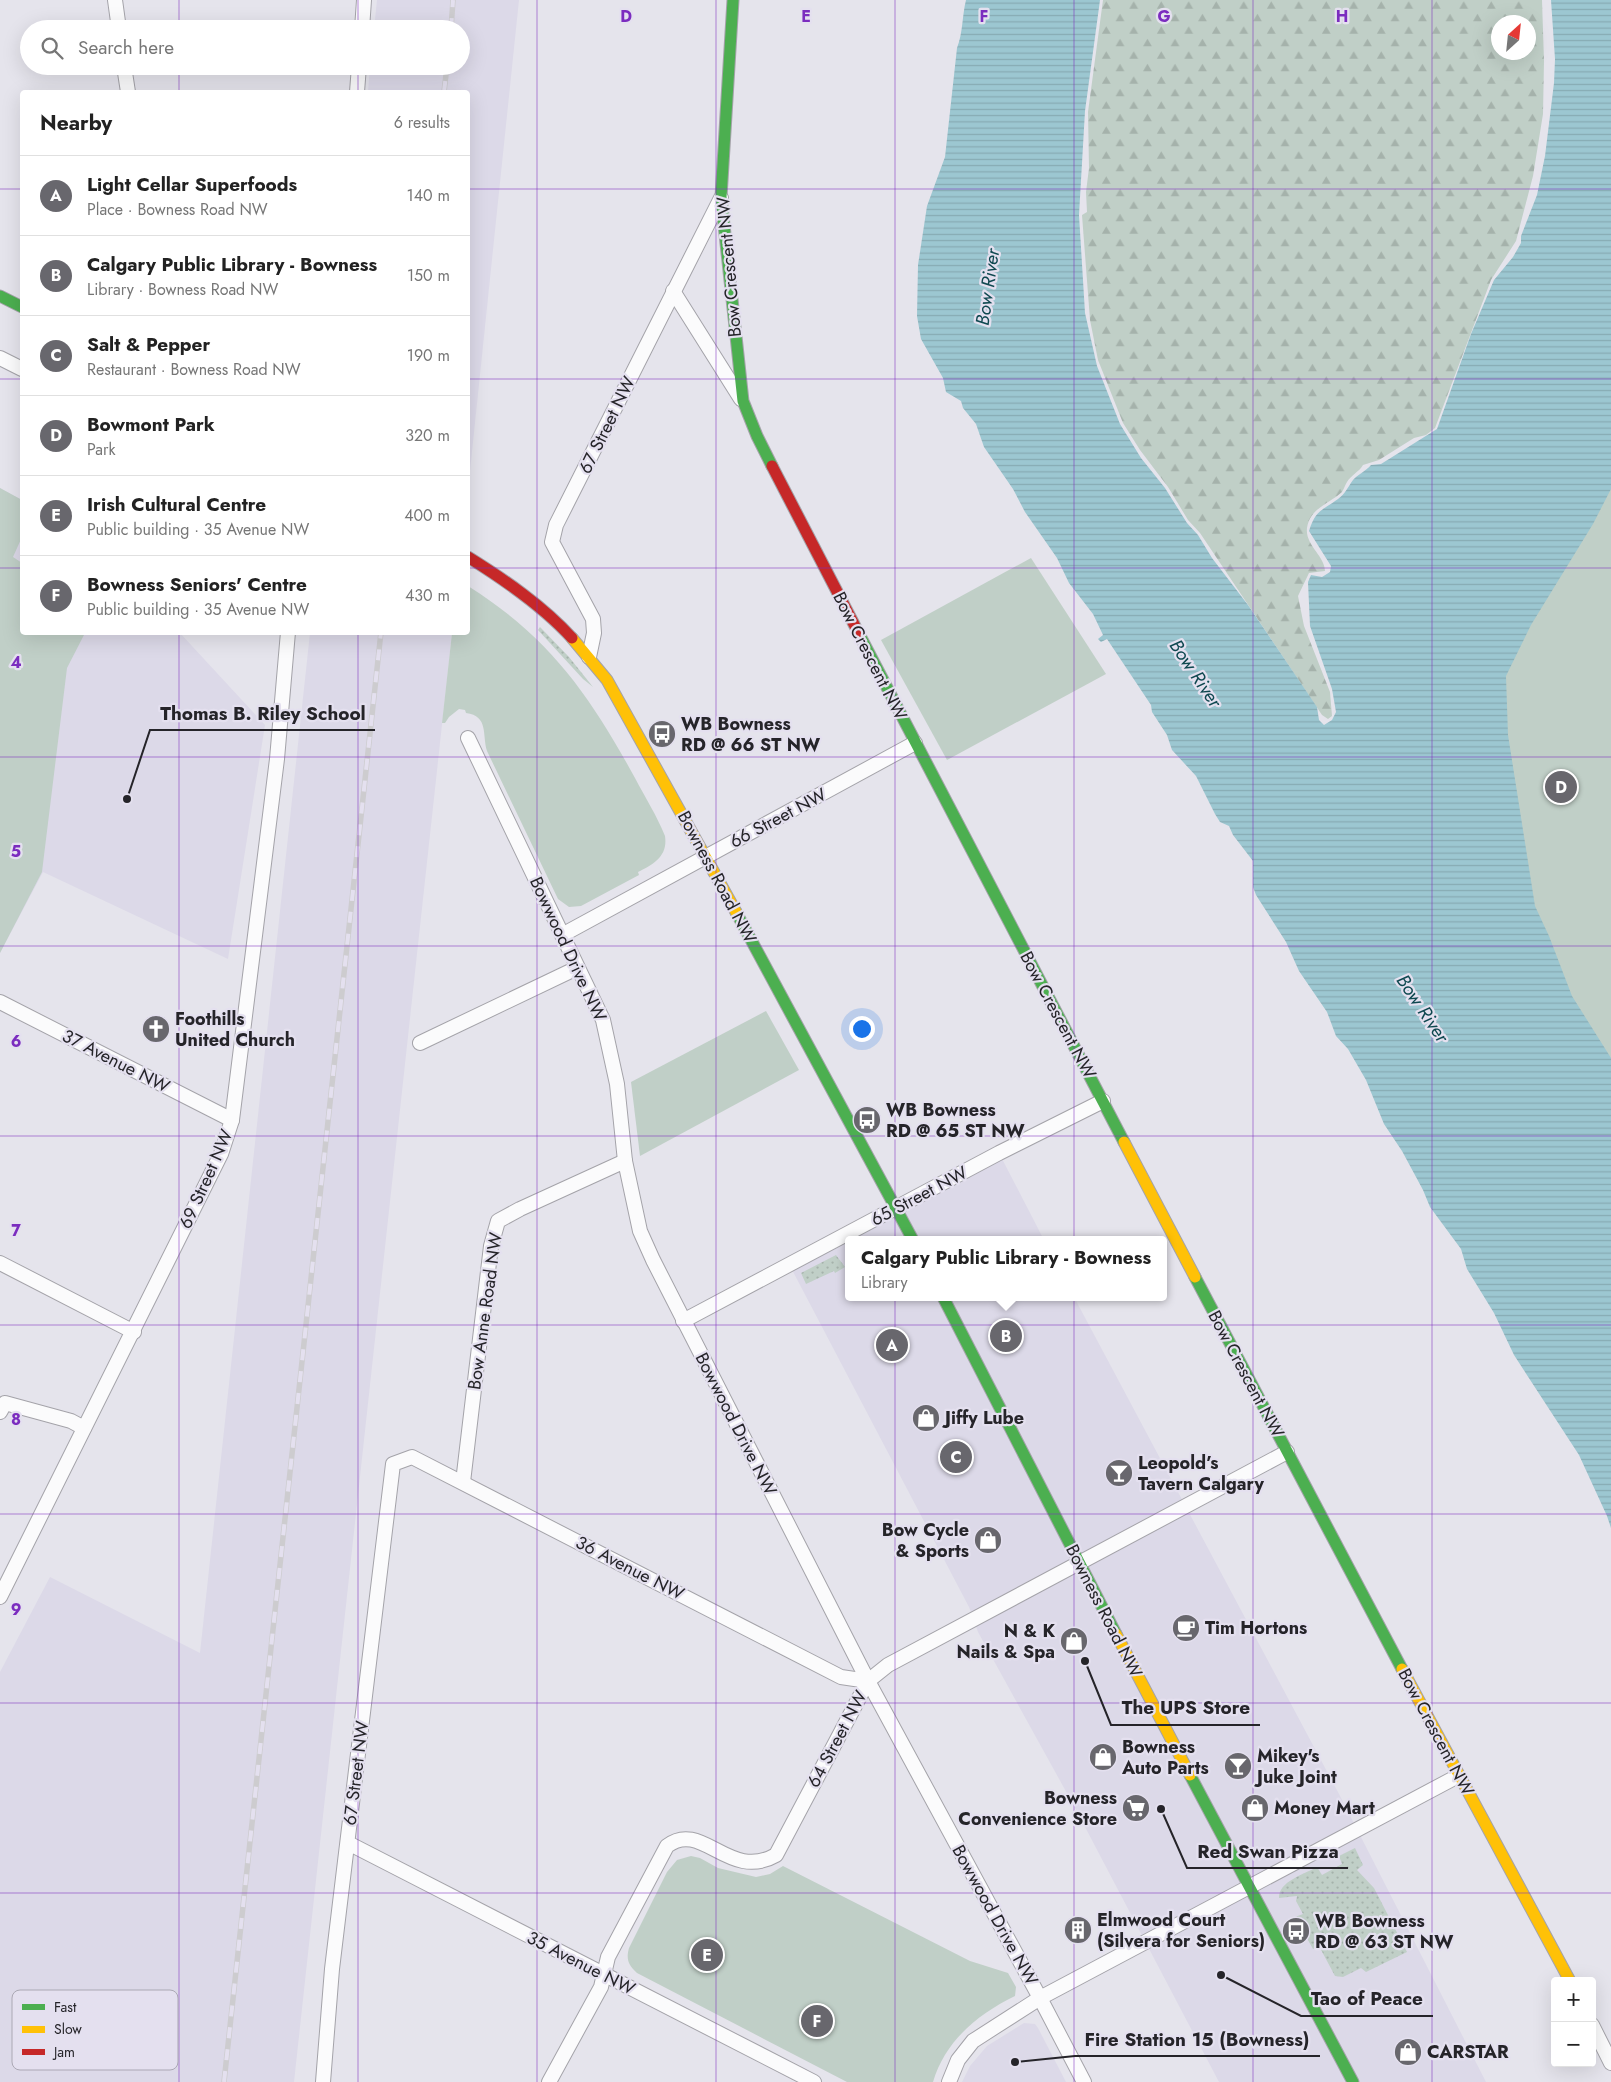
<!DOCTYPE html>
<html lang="en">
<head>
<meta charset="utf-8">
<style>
	:root { --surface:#fff; --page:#f6f6f6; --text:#222; --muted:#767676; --line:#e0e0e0; --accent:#68676d }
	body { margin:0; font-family:Jost,sans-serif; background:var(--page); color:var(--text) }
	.controls { position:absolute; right:15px; bottom:15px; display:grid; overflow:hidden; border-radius:5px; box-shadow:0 5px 20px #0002 }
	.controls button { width:45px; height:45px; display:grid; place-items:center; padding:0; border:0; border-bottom:1px solid var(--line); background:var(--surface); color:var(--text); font:25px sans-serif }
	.compass { position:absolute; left:1491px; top:15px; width:45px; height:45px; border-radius:50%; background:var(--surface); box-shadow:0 5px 20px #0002; rotate:27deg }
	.you { position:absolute; left:861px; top:1028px; width:18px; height:18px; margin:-12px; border:4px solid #fff; border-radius:50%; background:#1a73e8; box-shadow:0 0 0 8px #1a73e833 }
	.badge { display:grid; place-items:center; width:32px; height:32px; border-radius:50%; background:var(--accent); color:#fff; font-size:16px; font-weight:700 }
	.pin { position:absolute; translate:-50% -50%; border:2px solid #fff; box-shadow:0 1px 5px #0006 }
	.popup { position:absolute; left:845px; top:1236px; width:322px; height:65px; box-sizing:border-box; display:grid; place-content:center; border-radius:5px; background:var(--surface); filter:drop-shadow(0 1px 4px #0005); font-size:16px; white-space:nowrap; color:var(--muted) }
	.popup b { font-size:19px; color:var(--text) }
	.popup::after { content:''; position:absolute; left:50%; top:100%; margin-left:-10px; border:10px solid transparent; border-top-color:var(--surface) }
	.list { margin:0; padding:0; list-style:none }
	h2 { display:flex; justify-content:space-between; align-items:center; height:65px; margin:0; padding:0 20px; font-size:21px }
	h2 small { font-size:16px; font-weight:400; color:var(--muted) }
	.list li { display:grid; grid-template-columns:32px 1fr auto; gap:15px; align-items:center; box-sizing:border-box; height:80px; padding:0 20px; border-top:1px solid var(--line) }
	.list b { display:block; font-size:19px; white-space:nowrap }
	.list p { margin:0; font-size:16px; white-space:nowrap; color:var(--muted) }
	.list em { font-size:16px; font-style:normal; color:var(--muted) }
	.icon { flex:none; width:28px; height:28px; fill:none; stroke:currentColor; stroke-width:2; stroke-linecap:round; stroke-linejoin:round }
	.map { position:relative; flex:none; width:1611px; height:2082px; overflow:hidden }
	.search { position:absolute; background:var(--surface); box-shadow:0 5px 20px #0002; left:20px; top:20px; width:450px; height:55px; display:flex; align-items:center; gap:12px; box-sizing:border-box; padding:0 18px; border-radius:28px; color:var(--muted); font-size:19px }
	.panel { position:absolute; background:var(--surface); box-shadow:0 5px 20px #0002; left:20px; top:90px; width:450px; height:545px; border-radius:5px }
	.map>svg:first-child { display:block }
	.built { fill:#dcd9e8 }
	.grass { fill:url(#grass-dots) }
	.forest { fill:url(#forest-firs); fill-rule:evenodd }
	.park { fill:#c0cfc7 }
	.water { fill:url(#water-rules) }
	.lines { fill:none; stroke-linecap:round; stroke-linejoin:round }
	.street-casing { stroke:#a4a3a9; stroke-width:16 }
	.fast-casing { stroke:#a4a3a9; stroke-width:13 }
	.slow-casing { stroke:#a4a3a9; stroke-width:13 }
	.jam-casing { stroke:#a4a3a9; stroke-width:13 }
	.street { stroke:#fbfbfc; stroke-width:14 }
	.fast { stroke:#4caf50; stroke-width:11 }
	.slow { stroke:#ffc107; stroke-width:11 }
	.jam { stroke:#c62828; stroke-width:11 }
	.rail-casing { stroke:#cdcccf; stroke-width:5.5 }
	.rail { stroke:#e4e0ef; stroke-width:4; stroke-dasharray:11; stroke-linecap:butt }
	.grid { fill:none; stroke:#7b2cbf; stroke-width:1; stroke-opacity:0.55 }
	.labels { text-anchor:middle; stroke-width:4.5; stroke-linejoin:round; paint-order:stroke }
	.street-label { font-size:18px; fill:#252429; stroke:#e4e0ef }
	.poi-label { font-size:18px; font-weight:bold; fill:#252429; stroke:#e4e0ef; text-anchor:start }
	.water-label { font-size:19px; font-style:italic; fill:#0f4850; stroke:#e4e0ef }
	.key { fill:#e4e0ef; stroke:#aba8b4; stroke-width:1 }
	.key-label { font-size:14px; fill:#252429 }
	.grid-label { font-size:16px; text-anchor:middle; font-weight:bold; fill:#7b2cbf; stroke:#e4e0ef; stroke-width:4.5; stroke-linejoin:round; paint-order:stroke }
	.leader { fill:none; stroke:#252429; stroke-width:2 }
	.callout-dot { fill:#252429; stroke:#e4e0ef; stroke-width:2 }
	.callout-label { font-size:19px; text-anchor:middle; font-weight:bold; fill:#252429; stroke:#e4e0ef; stroke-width:4.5; stroke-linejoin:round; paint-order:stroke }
</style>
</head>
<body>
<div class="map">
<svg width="1611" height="2082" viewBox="0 0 1611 2082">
	<defs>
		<pattern id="grass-dots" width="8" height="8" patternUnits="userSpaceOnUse" patternTransform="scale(1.25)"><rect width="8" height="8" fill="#c0cfc7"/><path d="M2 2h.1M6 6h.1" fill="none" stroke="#a5b2ab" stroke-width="1.8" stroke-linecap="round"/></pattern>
		<pattern id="forest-firs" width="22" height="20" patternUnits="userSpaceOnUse" patternTransform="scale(1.25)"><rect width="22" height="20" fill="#c0cfc7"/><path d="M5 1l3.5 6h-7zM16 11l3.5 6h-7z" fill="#a5b2ab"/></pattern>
		<pattern id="water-rules" width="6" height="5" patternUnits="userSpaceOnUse" patternTransform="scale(1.25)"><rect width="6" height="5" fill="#9cc7d1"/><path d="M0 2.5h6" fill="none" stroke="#86abb3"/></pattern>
	</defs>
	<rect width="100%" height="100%" fill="#e5e4ec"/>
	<g class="built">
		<polygon points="377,0 519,0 468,490 468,92 368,92 370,66 461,66 461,29 374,29"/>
		<polygon points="0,488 22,500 22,632 180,633 265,725 228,959 43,872 0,953"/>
		<polygon points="310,633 452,633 294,2082 0,2082 0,1672 50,1577 200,1653"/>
		<polygon points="999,1153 1044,1240 848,1240 848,1297 1074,1297 1339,1794 1486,2082 1219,2082 1074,1806 978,1632 969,1607 789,1264"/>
		<polygon points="1024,2023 1035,2024 1038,2028 1066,2082 962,2082 970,2066 987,2046"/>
	</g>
	<g class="grass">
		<polygon points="540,627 569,657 593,687 583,679 538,630"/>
		<polygon points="836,1255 845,1267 835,1273 834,1271 806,1284 801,1273"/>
		<path d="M1355,1848L1363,1865L1357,1870L1374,1888L1407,1952L1366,1972L1361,1968L1343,1977L1335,1976L1319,1946L1313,1949L1295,1917L1303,1914L1296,1901L1297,1896L1279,1898C1279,1881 1303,1875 1317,1867L1322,1875L1342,1864L1339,1856Z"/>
	</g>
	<path class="forest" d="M1103,0H1542L1544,61L1543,114L1533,176L1516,241L1491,280L1435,428L1426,435L1414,438L1379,460L1363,465C1359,472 1351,475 1347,482C1345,485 1344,489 1342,492C1329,504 1310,508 1307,528C1305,545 1325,556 1325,571L1309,573L1298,596L1304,626L1330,692L1332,716L1328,719L1322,715L1200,533L1188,520L1168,487L1140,450L1123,423L1098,360L1090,320L1082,215L1087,212L1086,192L1089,168L1088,112ZM1498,22H1528V52H1498Z"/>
	<g class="park">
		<polygon points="1611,463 1611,1065 1570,1005 1525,900 1497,674"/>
		<polygon points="0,488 22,500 22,537 13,557 22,563 22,632 85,633 67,668 42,872 0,953"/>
		<polygon points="1031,558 1106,674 947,760 881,640"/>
		<path d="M468,586C549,637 589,694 635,778C645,797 657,816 665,836C668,856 654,864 638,872L639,875L581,906L569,907L558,899L487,751C482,735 489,716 466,713L465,710L459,709L449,717L445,723H442L452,633L468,632Z"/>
		<polygon points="766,1011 799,1070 640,1156 631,1082"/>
		<path d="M691,1856L700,1858L718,1868L756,1877L770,1874L783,1866L970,1961L1008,1973L1016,1987L1015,1996C978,2014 945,2041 933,2082H847L637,1973C628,1965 626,1959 629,1948L667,1872L677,1860Z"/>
	</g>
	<path class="water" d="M966,0H1100L1085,111L1079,215L1085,313L1097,366L1120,424L1141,458L1165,488L1187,523L1198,535L1212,558L1248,605L1317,707L1319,720L1324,725L1332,720L1336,712L1332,689L1310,626L1308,582L1311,575L1322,577L1330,572L1331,566L1309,531C1316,509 1322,511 1338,499C1345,494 1348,487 1353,480C1356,476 1366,471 1371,465L1381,464L1437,429L1471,334L1494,280L1513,257L1521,243V236L1537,195L1545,156L1554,83L1555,59L1551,0H1611V489L1593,524L1531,625L1506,676L1508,735L1535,906L1549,936L1572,996L1611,1058V1528L1607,1516L1579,1455L1514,1355L1494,1313L1467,1269L1461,1249L1430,1207L1423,1190L1402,1151L1384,1124L1366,1080L1348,1049L1336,1036L1327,1012L1299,971L1286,942L1256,895L1253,887V861L1233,835L1229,826L1220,822L1215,814L1196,776L1172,750L1167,735L1152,712L1151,705L1107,639L1101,642L1098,639L1103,635L1093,614L1069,583L1057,558L1025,512L1013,489L984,447L976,424L963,408L961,401L946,392L943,378L921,339L917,316L918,265L927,206L945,157L957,48C963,33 962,16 966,0Z"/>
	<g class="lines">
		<defs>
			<g id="street">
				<polyline points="115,0 119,29"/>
				<polyline points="362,29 364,0"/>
				<polyline points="124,66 128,92"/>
				<polyline points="357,92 359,66"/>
				<polyline points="673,291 741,399"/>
				<polyline points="0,358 22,369"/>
				<polyline points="589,657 594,633 593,619 552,542 556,525 721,198"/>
				<polyline points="468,738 603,1020 617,1084 625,1161 640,1231 653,1260 868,1681 1040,1998 1084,2082"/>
				<polyline points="562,935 915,743"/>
				<polyline points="0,1002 232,1120"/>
				<polyline points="420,1043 577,968"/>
				<polyline points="0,1263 134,1332"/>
				<polyline points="683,1321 999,1153 1103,1101"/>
				<polyline points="0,1412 5,1403 71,1421 84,1428"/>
				<polyline points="463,1482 491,1246 498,1221 520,1209 625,1161"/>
				<polyline points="0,1597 221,1154 232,1120 277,759 288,632"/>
				<polyline points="348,1843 814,2082"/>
				<polyline points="1592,2025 1611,2063"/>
				<polyline points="323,2082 332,1969 393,1464 412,1457 841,1677 868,1681"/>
				<path d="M549,2082L601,1987L608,1957L667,1846C702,1819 729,1882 776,1855L868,1681L888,1665L1287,1452"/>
				<polyline points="949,2082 958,2060 973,2041 1040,1998 1458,1776"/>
			</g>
			<g id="fast">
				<polyline points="733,0 721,197 743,401 757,436 772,466"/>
				<polyline points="0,296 22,307"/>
				<polyline points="858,632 1124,1142"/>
				<polyline points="736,912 913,1240"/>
				<polyline points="1195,1277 1402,1669"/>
				<polyline points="943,1297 1116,1634"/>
				<polyline points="1190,1775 1353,2082"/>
			</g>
			<g id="slow">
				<polyline points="572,638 607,680 736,912"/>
				<polyline points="1124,1142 1195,1277"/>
				<polyline points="1116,1634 1190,1775"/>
				<polyline points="1402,1669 1570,1981"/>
			</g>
			<g id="jam">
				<polyline points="772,466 858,632"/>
				<path d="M468,557C505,580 543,606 572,638"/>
			</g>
		</defs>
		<use href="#street" class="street-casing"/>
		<use href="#fast" class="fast-casing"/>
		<use href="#slow" class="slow-casing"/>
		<use href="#jam" class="jam-casing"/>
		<use href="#street" class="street"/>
		<use href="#fast" class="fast"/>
		<use href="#slow" class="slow"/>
		<use href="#jam" class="jam"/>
		<defs>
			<g id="rail">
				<polyline points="451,29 453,0"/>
				<polyline points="444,92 447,66"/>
				<polyline points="224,2082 381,632"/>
			</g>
		</defs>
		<use href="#rail" class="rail-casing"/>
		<use href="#rail" class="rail"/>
	</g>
	<path class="grid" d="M179,0V29M358,0V29M537,0V2082M716,0V2082M895,0V2082M1074,0V2082M1253,0V2082M1432,0V2082M179,66V92M358,66V92M0,189H22M468,189H1611M0,379H22M468,379H1611M0,568H22M468,568H1611M179,632V2082M358,632V2082M0,757H1611M0,946H1611M0,1136H1611M0,1325H1611M0,1514H1611M0,1703H1611M0,1893H1611"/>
	<defs>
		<symbol id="bus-disc" viewBox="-11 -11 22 22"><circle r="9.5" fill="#68676d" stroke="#e4e0ef"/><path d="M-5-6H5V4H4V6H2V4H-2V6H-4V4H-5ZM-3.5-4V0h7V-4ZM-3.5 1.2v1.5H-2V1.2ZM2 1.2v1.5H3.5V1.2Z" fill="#fff"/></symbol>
		<symbol id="church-disc" viewBox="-11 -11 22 22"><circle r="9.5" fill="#68676d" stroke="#e4e0ef"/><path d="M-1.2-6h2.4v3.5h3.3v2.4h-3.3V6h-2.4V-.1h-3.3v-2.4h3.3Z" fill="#fff"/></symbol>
		<symbol id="shop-disc" viewBox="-11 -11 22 22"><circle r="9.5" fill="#68676d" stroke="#e4e0ef"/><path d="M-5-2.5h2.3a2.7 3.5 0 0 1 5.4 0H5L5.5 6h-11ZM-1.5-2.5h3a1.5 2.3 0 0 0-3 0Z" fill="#fff"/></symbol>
		<symbol id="bar-disc" viewBox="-11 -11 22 22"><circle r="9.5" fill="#68676d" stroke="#e4e0ef"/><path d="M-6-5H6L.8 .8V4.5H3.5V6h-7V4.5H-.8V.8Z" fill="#fff"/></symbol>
		<symbol id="cafe-disc" viewBox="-11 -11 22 22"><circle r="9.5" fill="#68676d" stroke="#e4e0ef"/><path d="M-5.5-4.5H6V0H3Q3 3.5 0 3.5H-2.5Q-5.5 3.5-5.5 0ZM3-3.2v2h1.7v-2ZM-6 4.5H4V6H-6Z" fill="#fff"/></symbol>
		<symbol id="supermarket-disc" viewBox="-11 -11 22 22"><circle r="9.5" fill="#68676d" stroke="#e4e0ef"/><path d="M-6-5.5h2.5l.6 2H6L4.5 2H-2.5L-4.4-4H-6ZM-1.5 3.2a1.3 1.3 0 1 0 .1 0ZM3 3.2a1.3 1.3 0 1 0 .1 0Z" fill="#fff"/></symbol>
		<symbol id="building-disc" viewBox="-11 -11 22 22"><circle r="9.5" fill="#68676d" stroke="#e4e0ef"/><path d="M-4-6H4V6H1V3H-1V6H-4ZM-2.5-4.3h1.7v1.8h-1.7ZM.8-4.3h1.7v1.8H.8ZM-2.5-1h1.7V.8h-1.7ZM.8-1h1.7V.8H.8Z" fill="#fff"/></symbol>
	</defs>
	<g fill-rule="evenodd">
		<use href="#bus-disc" x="646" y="718" width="32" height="32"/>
		<use href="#church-disc" x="140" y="1013" width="32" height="32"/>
		<use href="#bus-disc" x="851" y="1104" width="32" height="32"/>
		<use href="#shop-disc" x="910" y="1402" width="32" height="32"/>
		<use href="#bar-disc" x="1103" y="1457" width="32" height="32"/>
		<use href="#shop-disc" x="972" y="1524" width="32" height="32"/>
		<use href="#cafe-disc" x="1170" y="1612" width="32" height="32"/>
		<use href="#shop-disc" x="1058" y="1625" width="32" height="32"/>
		<use href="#shop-disc" x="1087" y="1741" width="32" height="32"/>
		<use href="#bar-disc" x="1222" y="1750" width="32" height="32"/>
		<use href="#supermarket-disc" x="1120" y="1792" width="32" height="32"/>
		<use href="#shop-disc" x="1239" y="1792" width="32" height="32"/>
		<use href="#building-disc" x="1062" y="1914" width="32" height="32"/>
		<use href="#bus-disc" x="1280" y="1915" width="32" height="32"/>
		<use href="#shop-disc" x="1392" y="2036" width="32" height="32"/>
	</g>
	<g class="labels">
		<g class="street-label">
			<text transform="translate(729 267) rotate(-95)" y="6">Bow Crescent NW</text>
			<text transform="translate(607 425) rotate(-64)" y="6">67 Street NW</text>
			<text transform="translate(870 656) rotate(63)" y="6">Bow Crescent NW</text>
			<text transform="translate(778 818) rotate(-28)" y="6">66 Street NW</text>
			<text transform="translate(717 877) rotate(62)" y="6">Bowness Road NW</text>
			<text transform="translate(568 949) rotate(65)" y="6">Bowwood Drive NW</text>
			<text transform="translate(1058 1015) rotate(62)" y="6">Bow Crescent NW</text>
			<text transform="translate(116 1061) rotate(27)" y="6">37 Avenue NW</text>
			<text transform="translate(206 1179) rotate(-66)" y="6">69 Street NW</text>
			<text transform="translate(919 1196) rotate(-28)" y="6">65 Street NW</text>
			<text transform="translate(485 1311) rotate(-82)" y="6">Bow Anne Road NW</text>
			<text transform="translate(1246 1374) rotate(62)" y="6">Bow Crescent NW</text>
			<text transform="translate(736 1424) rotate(63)" y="6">Bowwood Drive NW</text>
			<text transform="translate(630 1568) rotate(27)" y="6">36 Avenue NW</text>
			<text transform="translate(1104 1611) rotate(63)" y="6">Bowness Road NW</text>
			<text transform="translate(1436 1732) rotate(62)" y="6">Bow Crescent NW</text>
			<text transform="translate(837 1739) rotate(-62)" y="6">64 Street NW</text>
			<text transform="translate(356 1773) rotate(-83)" y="6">67 Street NW</text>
			<text transform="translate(995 1915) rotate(61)" y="6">Bowwood Drive NW</text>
			<text transform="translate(581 1963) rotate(27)" y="6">35 Avenue NW</text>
		</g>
		<g class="poi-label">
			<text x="681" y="730">WB Bowness<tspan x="681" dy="21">RD @ 66 ST NW</tspan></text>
			<text x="175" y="1025">Foothills<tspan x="175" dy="21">United Church</tspan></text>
			<text x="886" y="1116">WB Bowness<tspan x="886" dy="21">RD @ 65 ST NW</tspan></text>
			<text x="945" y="1424">Jiffy Lube</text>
			<text x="1138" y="1469">Leopold’s<tspan x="1138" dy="21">Tavern Calgary</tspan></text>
			<text x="969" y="1536" text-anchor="end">Bow Cycle<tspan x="969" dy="21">&amp; Sports</tspan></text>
			<text x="1205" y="1634">Tim Hortons</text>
			<text x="1055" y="1637" text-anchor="end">N &amp; K<tspan x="1055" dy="21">Nails &amp; Spa</tspan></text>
			<text x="1122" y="1753">Bowness<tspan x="1122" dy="21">Auto Parts</tspan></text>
			<text x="1257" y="1762">Mikey's<tspan x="1257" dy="21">Juke Joint</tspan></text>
			<text x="1117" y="1804" text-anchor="end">Bowness<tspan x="1117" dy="21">Convenience Store</tspan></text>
			<text x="1274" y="1814">Money Mart</text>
			<text x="1097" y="1926">Elmwood Court<tspan x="1097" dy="21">(Silvera for Seniors)</tspan></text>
			<text x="1315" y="1927">WB Bowness<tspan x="1315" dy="21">RD @ 63 ST NW</tspan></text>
			<text x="1427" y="2058">CARSTAR</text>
		</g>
		<g class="water-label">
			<text transform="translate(987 287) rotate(-82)" y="7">Bow River</text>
			<text transform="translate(1196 673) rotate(56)" y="7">Bow River</text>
			<text transform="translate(1423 1008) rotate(56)" y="7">Bow River</text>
		</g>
	</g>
	<rect x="12" y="1990" width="166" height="80" rx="8" class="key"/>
	<rect x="22" y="2004" width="23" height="6" fill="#4caf50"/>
	<rect x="22" y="2026" width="23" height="7" fill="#ffc107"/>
	<rect x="22" y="2049" width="23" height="6" fill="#c62828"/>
	<g class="key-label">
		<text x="54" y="2012">Fast</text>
		<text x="54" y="2034">Slow</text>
		<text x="54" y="2057">Jam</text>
	</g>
	<g class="grid-label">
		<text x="626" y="22">D</text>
		<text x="806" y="22">E</text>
		<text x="984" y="22">F</text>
		<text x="1164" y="22">G</text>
		<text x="1342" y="22">H</text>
		<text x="16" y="668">4</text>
		<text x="16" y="857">5</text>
		<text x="16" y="1047">6</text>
		<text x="16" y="1236">7</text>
		<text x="16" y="1425">8</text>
		<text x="16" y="1615">9</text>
	</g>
	<path class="leader" d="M127 799L150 730H375M1085 1661L1111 1725H1260M1161 1809L1187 1868H1348M1221 1975L1301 2016H1433M1015 2062L1075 2056H1320"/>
	<g class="callout-dot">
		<circle cx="127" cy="799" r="5"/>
		<circle cx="1085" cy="1661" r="5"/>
		<circle cx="1161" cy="1809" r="5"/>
		<circle cx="1221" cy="1975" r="5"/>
		<circle cx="1015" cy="2062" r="5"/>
	</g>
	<g class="callout-label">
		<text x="263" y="720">Thomas B. Riley School</text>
		<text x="1186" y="1714">The UPS Store</text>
		<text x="1268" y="1858">Red Swan Pizza</text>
		<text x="1367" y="2005">Tao of Peace</text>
		<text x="1197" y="2046">Fire Station 15 (Bowness)</text>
	</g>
</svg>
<div class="controls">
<button>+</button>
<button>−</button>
</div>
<svg class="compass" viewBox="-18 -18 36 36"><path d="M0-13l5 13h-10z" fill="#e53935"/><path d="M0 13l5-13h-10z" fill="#767676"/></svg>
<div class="you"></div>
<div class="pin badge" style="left:892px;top:1345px">A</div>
<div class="pin badge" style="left:1006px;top:1336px">B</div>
<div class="popup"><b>Calgary Public Library - Bowness</b>Library</div>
<div class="pin badge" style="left:956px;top:1457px">C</div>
<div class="pin badge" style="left:1561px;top:787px">D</div>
<div class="pin badge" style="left:707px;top:1955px">E</div>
<div class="pin badge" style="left:817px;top:2021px">F</div>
<div class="search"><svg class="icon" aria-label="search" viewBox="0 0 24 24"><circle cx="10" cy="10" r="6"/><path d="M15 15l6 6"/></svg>Search here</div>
<section class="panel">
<h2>Nearby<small>6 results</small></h2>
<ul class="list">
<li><span class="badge">A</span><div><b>Light Cellar Superfoods</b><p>Place · Bowness Road NW</p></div><em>140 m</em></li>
<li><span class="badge">B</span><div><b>Calgary Public Library - Bowness</b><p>Library · Bowness Road NW</p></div><em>150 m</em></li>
<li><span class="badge">C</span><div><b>Salt &amp; Pepper</b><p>Restaurant · Bowness Road NW</p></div><em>190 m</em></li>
<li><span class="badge">D</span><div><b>Bowmont Park</b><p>Park</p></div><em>320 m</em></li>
<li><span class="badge">E</span><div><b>Irish Cultural Centre</b><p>Public building · 35 Avenue NW</p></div><em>400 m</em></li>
<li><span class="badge">F</span><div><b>Bowness Seniors' Centre</b><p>Public building · 35 Avenue NW</p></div><em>430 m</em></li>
</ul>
</section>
</div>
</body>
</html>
